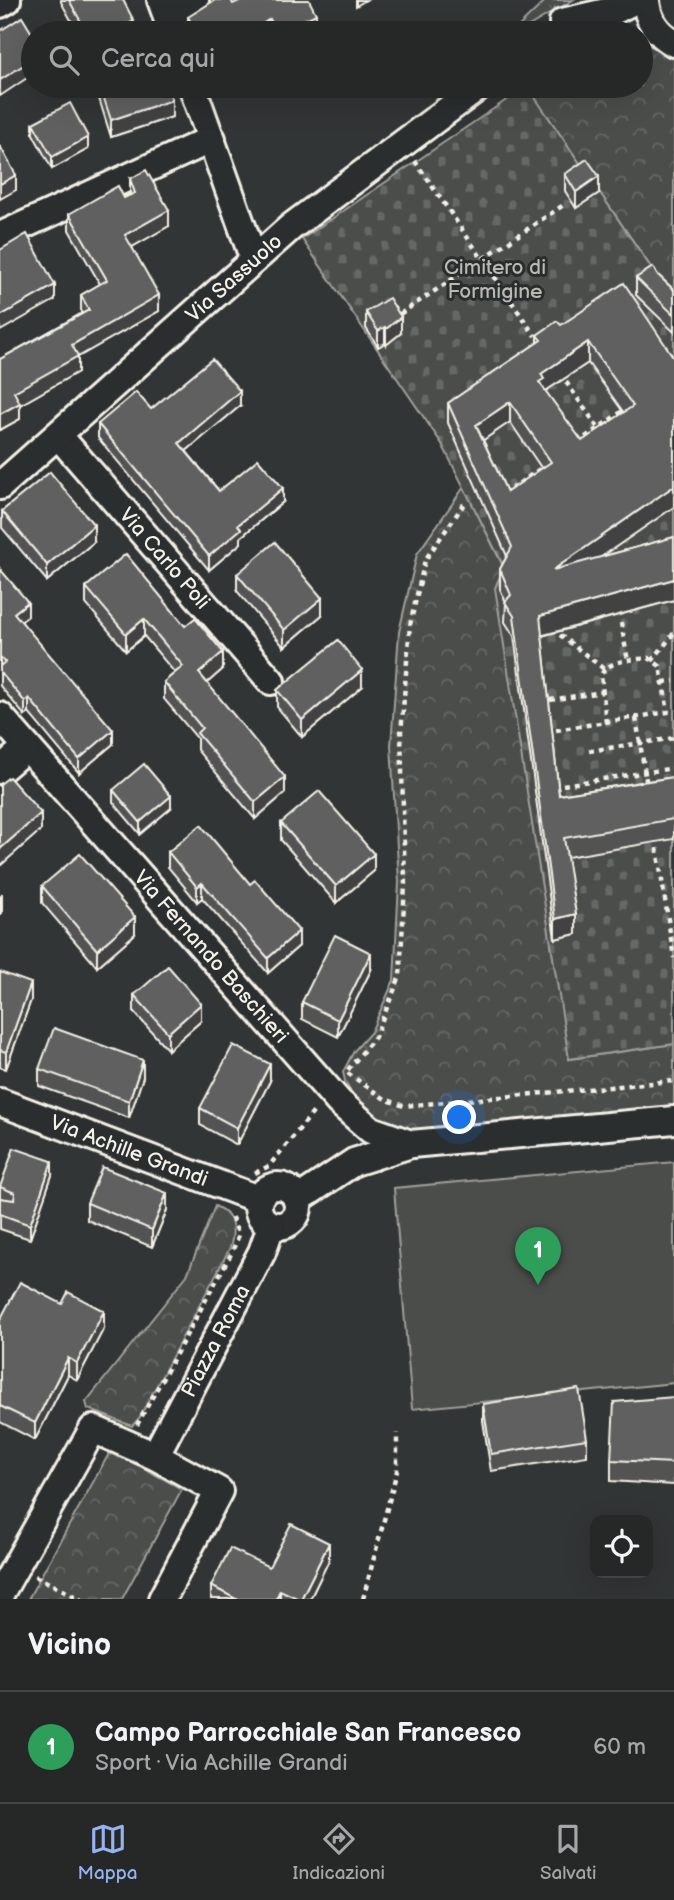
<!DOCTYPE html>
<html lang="it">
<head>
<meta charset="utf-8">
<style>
	:root { --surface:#262828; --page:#2e3030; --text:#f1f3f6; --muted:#a4a6a8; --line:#424445; --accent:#95b2f1 }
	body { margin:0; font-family:"Balsamiq Sans",sans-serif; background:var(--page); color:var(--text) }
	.controls { position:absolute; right:21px; bottom:21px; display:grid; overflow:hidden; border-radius:14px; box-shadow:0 7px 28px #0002 }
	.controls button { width:63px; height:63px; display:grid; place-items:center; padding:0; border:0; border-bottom:2px solid var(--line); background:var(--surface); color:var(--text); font:35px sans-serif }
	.you { position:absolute; left:460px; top:1118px; width:24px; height:24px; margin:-18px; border:5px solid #fff; border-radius:50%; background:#1a73e8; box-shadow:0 0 0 10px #1a73e833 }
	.badge { display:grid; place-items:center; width:46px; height:46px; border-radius:50%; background:var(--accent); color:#fff; font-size:23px; font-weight:700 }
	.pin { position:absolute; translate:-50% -58px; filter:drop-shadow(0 2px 4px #0008) }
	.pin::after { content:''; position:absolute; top:37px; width:24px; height:21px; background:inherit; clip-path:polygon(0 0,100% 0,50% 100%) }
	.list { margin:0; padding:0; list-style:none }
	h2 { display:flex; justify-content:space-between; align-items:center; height:91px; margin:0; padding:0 28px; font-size:30px }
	h2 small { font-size:23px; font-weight:400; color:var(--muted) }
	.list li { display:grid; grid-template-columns:46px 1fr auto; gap:21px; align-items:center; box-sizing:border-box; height:112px; padding:0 28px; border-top:2px solid var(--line) }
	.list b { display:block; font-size:26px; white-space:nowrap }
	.list p { margin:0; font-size:23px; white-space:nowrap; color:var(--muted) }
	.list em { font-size:23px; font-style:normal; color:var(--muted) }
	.icon { flex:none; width:38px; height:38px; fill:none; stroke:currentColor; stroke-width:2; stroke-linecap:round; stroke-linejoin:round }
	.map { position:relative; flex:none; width:674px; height:1599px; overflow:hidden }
	.search { position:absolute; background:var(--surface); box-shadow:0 7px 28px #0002; left:21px; right:21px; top:21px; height:77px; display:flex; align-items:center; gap:18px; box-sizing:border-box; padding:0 24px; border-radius:38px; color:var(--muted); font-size:26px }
	.sheet { height:203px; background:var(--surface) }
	nav { display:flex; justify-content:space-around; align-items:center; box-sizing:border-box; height:98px; border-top:2px solid var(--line); background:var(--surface); font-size:19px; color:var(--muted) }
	nav a { display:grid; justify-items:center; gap:4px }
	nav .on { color:var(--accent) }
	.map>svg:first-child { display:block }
	.grass { fill:url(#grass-tufts); stroke:#a09f9a; stroke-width:2 }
	.forest { fill:url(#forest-crowns); stroke:#a09f9a; stroke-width:2 }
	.cemetery { fill:url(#cemetery-stones); stroke:#a09f9a; stroke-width:2 }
	.pitch { fill:#4b4d4c; stroke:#a09f9a; stroke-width:2 }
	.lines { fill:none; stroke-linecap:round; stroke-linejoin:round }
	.minor-casing { stroke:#f4f1e8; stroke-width:32 }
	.path { stroke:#f4f1e8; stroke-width:4.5; stroke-dasharray:5 5; stroke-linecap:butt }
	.minor { stroke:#2a2d2e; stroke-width:26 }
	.wall { fill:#525352; stroke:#f4f1e8; stroke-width:2; fill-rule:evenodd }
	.shaded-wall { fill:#424342; stroke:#f4f1e8; stroke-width:2 }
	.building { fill:#5f605f; stroke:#f4f1e8; stroke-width:2; fill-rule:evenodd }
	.labels { text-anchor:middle; stroke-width:6; stroke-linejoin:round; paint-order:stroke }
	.park-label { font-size:21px; fill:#b9b8b1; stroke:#2a2d2e }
	.street-label { font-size:21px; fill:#f4f1e8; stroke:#2a2d2e }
</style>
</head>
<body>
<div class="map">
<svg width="674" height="1599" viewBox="0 0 674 1599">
	<defs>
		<pattern id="grass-tufts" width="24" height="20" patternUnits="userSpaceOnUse" patternTransform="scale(1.75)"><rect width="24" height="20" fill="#4b4d4c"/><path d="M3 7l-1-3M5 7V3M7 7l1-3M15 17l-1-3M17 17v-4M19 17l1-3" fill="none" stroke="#666766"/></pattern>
		<pattern id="forest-crowns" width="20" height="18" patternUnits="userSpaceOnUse" patternTransform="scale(1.75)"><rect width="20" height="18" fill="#4b4d4c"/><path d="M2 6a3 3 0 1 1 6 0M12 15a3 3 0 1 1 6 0" fill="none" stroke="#666766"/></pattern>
		<pattern id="cemetery-stones" width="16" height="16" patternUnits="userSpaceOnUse" patternTransform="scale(1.75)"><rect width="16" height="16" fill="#4b4d4c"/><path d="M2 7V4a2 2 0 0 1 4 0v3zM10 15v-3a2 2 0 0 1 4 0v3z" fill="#666766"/></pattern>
	</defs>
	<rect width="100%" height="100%" fill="#323535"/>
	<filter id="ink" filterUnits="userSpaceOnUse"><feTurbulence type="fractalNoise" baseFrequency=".0143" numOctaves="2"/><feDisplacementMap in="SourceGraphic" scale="14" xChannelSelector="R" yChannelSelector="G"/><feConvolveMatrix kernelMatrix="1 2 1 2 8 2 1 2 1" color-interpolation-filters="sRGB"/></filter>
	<g filter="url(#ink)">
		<polygon class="grass" points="546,0 573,0 517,33 512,33"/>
		<g class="forest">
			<polygon points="641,44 663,49 674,59 674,295 663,285 527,86 641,86"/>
			<polygon points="464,487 504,568 569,1059 674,1044 674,1107 406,1131 377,1116 356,1101 345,1081 343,1072 354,1051 371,1032 394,980 399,882 391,745 399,632 417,554"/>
			<path d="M215,1206C235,1215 235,1230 230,1248L140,1417L132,1426L88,1409L86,1402L187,1275Z"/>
			<polygon points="111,1450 182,1489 122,1599 28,1599"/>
		</g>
		<polygon class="cemetery" points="527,86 663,285 674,295 674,1044 569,1059 495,588 504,567 442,444 302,239"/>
		<polygon class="pitch" points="674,1162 674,1383 412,1409 394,1188"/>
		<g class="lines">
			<defs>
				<g id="minor">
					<polyline points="161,0 173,33"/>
					<path d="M646,0C647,19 657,34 674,43"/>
					<polyline points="0,4 7,0"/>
					<polyline points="167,17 195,0"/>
					<polyline points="563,22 615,10 635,0"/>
					<polyline points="192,86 254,260"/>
					<polyline points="0,236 212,139"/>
					<path id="s1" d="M58,435L271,681"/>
					<path id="s2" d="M0,486L291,227L480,86"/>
					<path id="s3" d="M0,716L339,1102L371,1130L411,1144"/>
					<polyline points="0,770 27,747"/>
					<path id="s4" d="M0,1102L258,1199"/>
					<circle cx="278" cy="1206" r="20"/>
					<polyline points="297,1200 354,1162 411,1144 674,1120"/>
					<path id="s5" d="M155,1456L262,1252L271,1226"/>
					<polyline points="0,1594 93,1429 155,1456 219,1491 162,1599"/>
				</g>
			</defs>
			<use href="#minor" class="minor-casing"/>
			<g class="path">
				<polyline points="415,161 535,336"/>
				<polyline points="400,314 565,204"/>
				<polyline points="566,382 599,429"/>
				<polyline points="577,443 627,408"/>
				<polyline points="511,489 544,466"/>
				<polyline points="464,504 425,560 410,625 401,733 405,884 400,976 375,1037 346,1072 385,1099 404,1106 674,1081"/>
				<polyline points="621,623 628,661"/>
				<polyline points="560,635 604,669"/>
				<polyline points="652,661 674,633"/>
				<polyline points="663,682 674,681"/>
				<polyline points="550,700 603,692"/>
				<polyline points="636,718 647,786"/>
				<path d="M606,723L601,675C609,659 634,660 649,658L660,666L668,712"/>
				<polyline points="556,730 674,711"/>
				<polyline points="589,751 674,738"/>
				<polyline points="563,785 674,768"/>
				<polyline points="657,848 674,958"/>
				<polyline points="255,1173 269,1166 316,1109"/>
				<polyline points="137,1425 231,1254 239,1235 230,1213"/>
				<polyline points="35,1576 81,1599"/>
				<polyline points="363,1599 397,1471 397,1433"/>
			</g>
			<use href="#minor" class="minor"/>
		</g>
		<g class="wall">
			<polygon points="61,0 123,0 134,33 78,33 61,2"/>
			<polygon points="233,4 316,26 301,33 271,33 270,31 266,33 191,33 188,29 188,17"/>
			<polygon points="97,86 168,86 172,117 111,137 97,92"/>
			<polygon points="33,123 88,149 52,169 33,134"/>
			<polygon points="565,174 599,193 576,208 565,191"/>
			<polygon points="130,179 169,226 132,247 159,311 78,357 78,372 20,405 20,419 0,430 0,359 82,313 81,311 81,295 100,284 69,230 69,214 130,195"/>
			<polygon points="658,275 674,290 674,332 636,295 636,278"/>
			<polygon points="366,312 401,333 386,345 385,343 378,347 366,328"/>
			<path d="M561,325L674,358L601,557L674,537V600L542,636L559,795L674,777V839L567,857L576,934L555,939L514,636L505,622L506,602L500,589V569L507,556L448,423V403L537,343V335ZM588,363L624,413L582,441L545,391ZM510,422L542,469L507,492L483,440Z"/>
			<polygon points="240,406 186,451 219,491 283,502 241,537 241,543 209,570 98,438 98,424 151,409"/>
			<polygon points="2,511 94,542 47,581 2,528"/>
			<polygon points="0,569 28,616 21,621 113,744 79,773 29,713 25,716 0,686"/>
			<polygon points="237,574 322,615 284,647 237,591"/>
			<polygon points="86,587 185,626 223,669 207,683 285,793 255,819 197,750 197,738 164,699 164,682 175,673 144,636 126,651 86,604"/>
			<polygon points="362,687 302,737 277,707 277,690"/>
			<polygon points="113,790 171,808 140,834 113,802"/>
			<polygon points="281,823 374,871 336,903 281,840"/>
			<polygon points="168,852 299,946 268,973 202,898 197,902 168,867"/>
			<polygon points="42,886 135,934 97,967 42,903"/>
			<polygon points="371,970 338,1037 302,1019 302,1002"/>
			<polygon points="0,972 31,1000 6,1069 0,1067"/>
			<polygon points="134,995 201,1021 168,1050 134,1012"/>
			<polygon points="39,1069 143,1077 129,1118 39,1086"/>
			<polygon points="270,1081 237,1145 200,1125 200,1108"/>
			<polygon points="52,1175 30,1239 0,1229 0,1187"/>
			<polygon points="87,1203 167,1210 152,1247 87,1220"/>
			<polygon points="0,1320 104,1328 77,1380 68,1375 35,1440 0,1422"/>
			<polygon points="674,1397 674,1485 611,1481 611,1460"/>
			<polygon points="483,1404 587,1439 587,1456 491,1471 483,1421"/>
			<polygon points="329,1560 310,1599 211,1599 211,1586 269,1567"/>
		</g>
		<g class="shaded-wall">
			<polygon points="356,0 366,0 356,6"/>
			<polygon points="316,14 316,26 301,33 277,33"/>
			<polygon points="270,19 270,31 266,33 248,33"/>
			<polygon points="134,21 134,33 111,33"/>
			<polygon points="33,59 33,74 0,96 0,80"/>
			<polygon points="172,100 172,117 111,137 111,120"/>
			<polygon points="88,137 88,149 52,169 52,157"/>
			<polygon points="16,175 16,190 0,199 0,184"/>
			<polygon points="599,176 599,193 576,208 576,192"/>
			<polygon points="169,210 169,226 125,251 125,235"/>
			<polygon points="55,285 55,300 0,331 0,316"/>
			<polygon points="159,295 159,311 78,357 78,372 20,405 20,419 0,430 0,414 14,392 72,345"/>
			<polygon points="401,317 401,333 386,345 386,329"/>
			<polygon points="385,327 385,343 378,347 378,331"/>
			<polygon points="588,342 588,363 544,392 539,382 541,374"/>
			<polygon points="240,391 240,406 179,457 179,443"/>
			<polygon points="510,402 510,422 476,445 476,425"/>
			<polygon points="674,486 674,507 553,590 553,570"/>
			<polygon points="283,488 283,502 241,537 241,543 209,570 209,556 238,525"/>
			<polygon points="94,525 94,542 47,581 47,565"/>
			<polygon points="674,579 674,600 540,636 540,616"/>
			<polygon points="322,598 322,615 284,647 284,630"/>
			<polygon points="28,602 28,616 14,627 14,613"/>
			<polygon points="144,619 144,636 126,651 126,634"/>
			<polygon points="223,652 223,669 199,690 199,673"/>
			<polygon points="362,670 362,687 302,737 302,720"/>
			<polygon points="29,698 29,713 25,716 25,702"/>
			<polygon points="113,730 113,744 79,773 79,759"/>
			<polygon points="285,777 285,793 255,819 255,802"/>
			<polygon points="171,796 171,808 140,834 140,822"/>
			<polygon points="41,813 41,830 0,866 0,849"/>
			<polygon points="374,854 374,871 336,903 336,886"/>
			<polygon points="202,883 202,898 197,902 197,887"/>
			<polygon points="2,895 2,912 0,914 0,897"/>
			<polygon points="576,914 576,934 555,939 555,919"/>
			<polygon points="135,917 135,934 97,967 97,950"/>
			<polygon points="299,931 299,946 268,973 268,958"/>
			<polygon points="371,953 371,970 338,1037 338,1020"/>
			<polygon points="31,983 31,1000 6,1069 6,1052"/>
			<polygon points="201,1004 201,1021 168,1050 168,1033"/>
			<polygon points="143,1060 143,1077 129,1118 129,1101"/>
			<polygon points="270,1064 270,1081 237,1145 237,1128"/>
			<polygon points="52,1161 52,1175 30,1239 30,1225"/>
			<polygon points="167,1193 167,1210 152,1247 152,1230"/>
			<polygon points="104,1311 104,1328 77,1380 77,1363"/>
			<polygon points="68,1358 68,1375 35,1440 35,1423"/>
			<polygon points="329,1543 329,1560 310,1599 301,1599"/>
			<polygon points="280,1590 280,1599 276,1599"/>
		</g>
		<g class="building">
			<polygon points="69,0 123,0 134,21 111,33 87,33"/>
			<polygon points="215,0 231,0 233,4 241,0 309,0 316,14 277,33 270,19 248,33 198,33 188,17"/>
			<polygon points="22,17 33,35 33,59 0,80 0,31"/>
			<polygon points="100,86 168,86 172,100 111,120"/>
			<polygon points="70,103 88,137 52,157 33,123"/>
			<polygon points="0,146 16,175 0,184"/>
			<polygon points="587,159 599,176 576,192 565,174"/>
			<polygon points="146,170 169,210 125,235 159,295 72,345 78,356 14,392 20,403 0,414 0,359 89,310 81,295 107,280 69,214 118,186 124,198 135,193 130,179"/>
			<polygon points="27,234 55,285 0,316 0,250"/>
			<polygon points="653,267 658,275 674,290 674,315 636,278"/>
			<path d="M624,283L674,358V486L553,570L674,537V579L540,616L559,795L674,777V819L564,838L576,914L555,919L514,616L505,602L511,595L500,569L512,547L448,403L541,340L537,335L557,321L561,325ZM588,342L633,406L582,441L539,382L544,379L541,374ZM510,402L551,462L507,492L476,425Z"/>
			<polygon points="389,298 401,317 386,329 385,327 378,331 366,312"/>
			<polygon points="212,359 240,391 179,443 219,491 258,459 283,488 238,525 241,529 209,556 98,424 136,392 151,409"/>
			<polygon points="50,472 94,525 47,565 2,511"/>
			<polygon points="275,542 322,598 284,630 237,574"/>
			<polygon points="126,554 185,626 195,618 223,652 199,673 285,777 255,802 197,733 202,728 164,682 183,666 144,619 126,634 86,587"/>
			<polygon points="0,569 28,602 14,613 113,730 79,759 29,698 25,702 0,672 0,666 5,662 0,657"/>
			<polygon points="338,640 362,670 302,720 277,690"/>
			<polygon points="144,764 171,796 140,822 113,790"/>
			<polygon points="9,777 41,813 0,849 0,784"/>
			<polygon points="319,791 374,854 336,886 281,823"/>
			<polygon points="201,825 250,884 255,880 299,931 268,958 202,883 197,887 168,852"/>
			<polygon points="80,854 135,917 97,950 42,886"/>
			<polygon points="335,935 371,953 338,1020 302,1002"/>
			<polygon points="168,966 201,1004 168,1033 134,995"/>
			<polygon points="0,972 31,983 6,1052 0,1050"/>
			<polygon points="54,1028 143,1060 129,1101 39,1069"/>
			<polygon points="233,1045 270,1064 237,1128 200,1108"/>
			<polygon points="14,1148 52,1161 30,1225 0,1214 0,1198 14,1200 15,1193 0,1187"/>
			<polygon points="102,1167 167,1193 152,1230 87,1203"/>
			<polygon points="20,1282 62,1304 68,1292 104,1311 77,1363 68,1358 35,1423 0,1406 0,1320"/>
			<polygon points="579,1389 587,1439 491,1454 483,1404"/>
			<polygon points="674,1397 674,1463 611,1460 614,1402"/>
			<polygon points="291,1524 329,1543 301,1599 299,1599 280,1590 276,1599 236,1599 211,1586 230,1548 269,1567"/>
		</g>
	</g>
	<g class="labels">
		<g class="park-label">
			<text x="495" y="274">Cimitero di<tspan x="495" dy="24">Formigine</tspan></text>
		</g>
		<g class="street-label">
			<text dy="7" stroke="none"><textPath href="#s2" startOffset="313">Via Sassuolo</textPath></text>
			<text dy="7" stroke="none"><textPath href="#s1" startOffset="163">Via Carlo Poli</textPath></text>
			<text dy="7" stroke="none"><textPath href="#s3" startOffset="320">Via Fernando Baschieri</textPath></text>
			<text dy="7" stroke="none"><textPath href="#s4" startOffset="138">Via Achille Grandi</textPath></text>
			<text dy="7" stroke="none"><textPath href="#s5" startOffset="130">Piazza Roma</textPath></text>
		</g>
	</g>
</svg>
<div class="controls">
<button><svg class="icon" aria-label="locate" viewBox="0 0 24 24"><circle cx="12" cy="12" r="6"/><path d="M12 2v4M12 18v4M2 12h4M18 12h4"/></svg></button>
</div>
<div class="you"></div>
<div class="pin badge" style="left:538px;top:1285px;background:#2e9e5b">1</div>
<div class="search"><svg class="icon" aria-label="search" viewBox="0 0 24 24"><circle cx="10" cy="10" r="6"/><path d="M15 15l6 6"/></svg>Cerca qui</div>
</div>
<section class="sheet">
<h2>Vicino<small></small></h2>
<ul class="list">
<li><span class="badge" style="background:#2e9e5b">1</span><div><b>Campo Parrocchiale San Francesco</b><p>Sport · Via Achille Grandi</p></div><em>60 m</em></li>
</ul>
</section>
<nav>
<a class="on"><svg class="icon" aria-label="map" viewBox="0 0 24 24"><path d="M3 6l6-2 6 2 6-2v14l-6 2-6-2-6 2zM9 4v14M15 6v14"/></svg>Mappa</a>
<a><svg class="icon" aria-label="directions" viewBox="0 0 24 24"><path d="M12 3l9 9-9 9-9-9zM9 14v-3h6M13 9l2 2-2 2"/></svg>Indicazioni</a>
<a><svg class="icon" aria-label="saved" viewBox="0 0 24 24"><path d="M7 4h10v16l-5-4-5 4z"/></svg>Salvati</a>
</nav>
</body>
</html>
